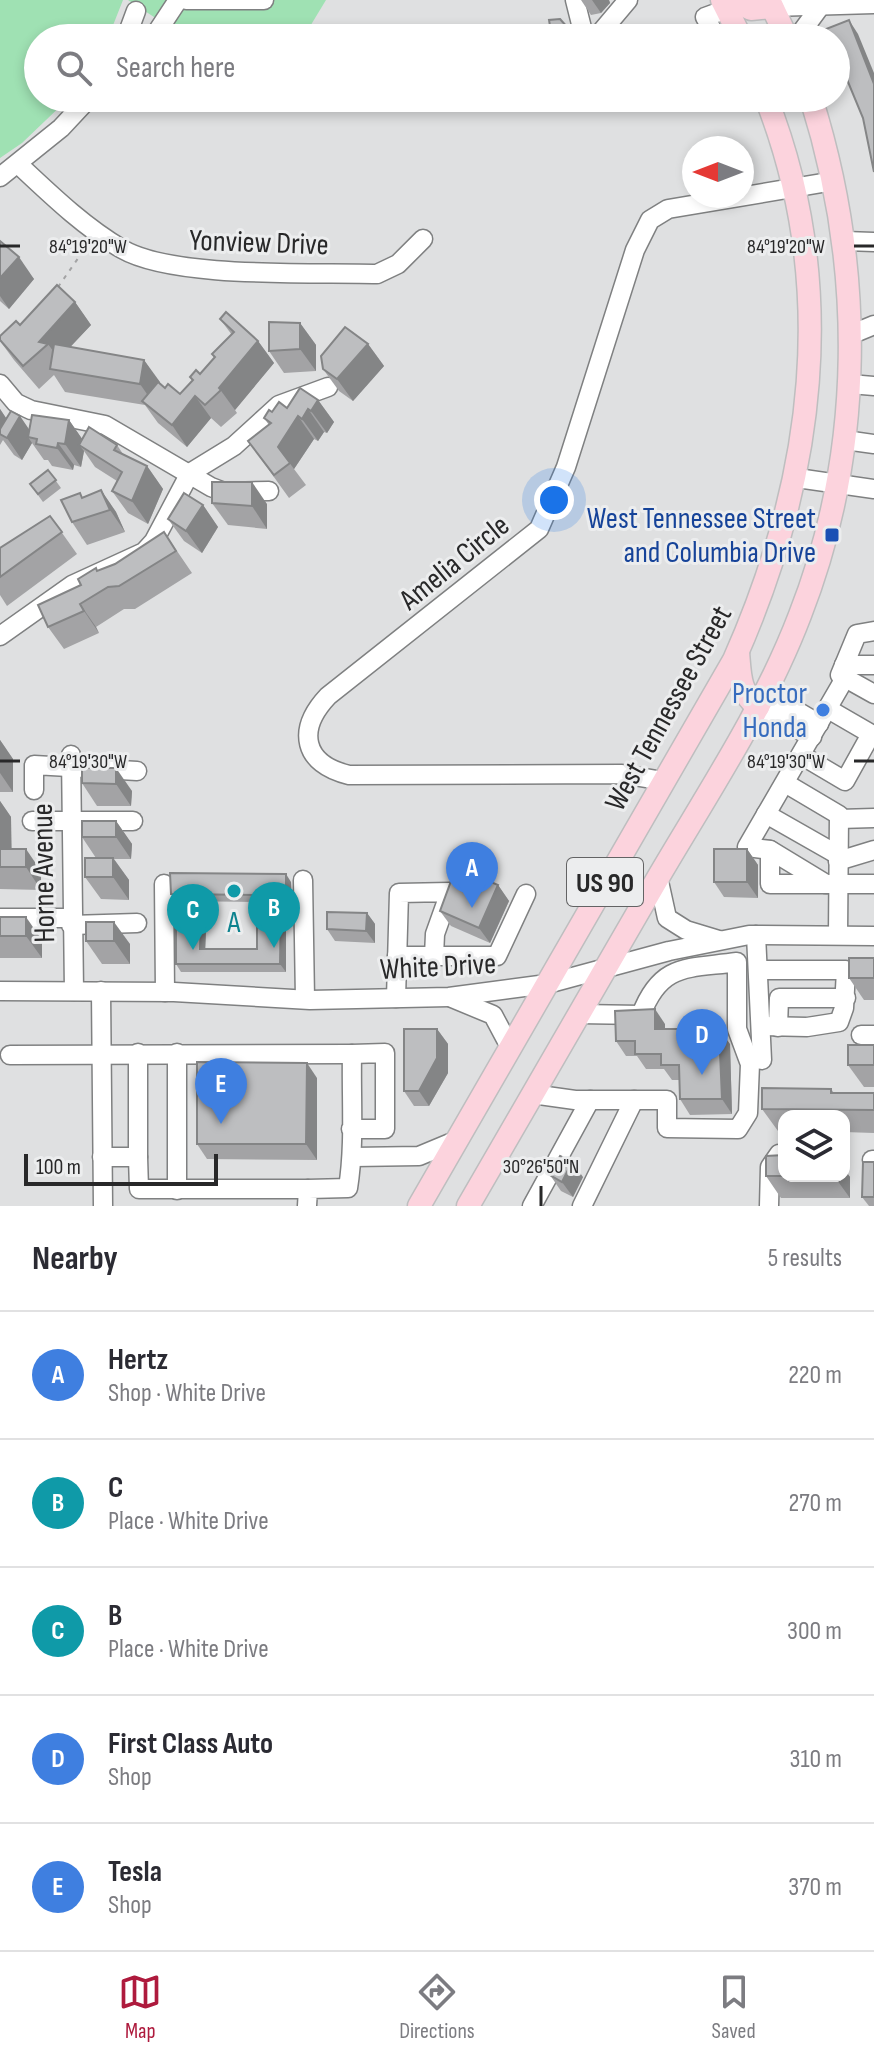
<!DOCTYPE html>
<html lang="en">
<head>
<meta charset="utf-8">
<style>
	:root { --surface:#fff; --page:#f2f2f3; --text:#2b2b33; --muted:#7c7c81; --line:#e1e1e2; --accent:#ae1a3d }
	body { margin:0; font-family:"Sofia Sans Condensed",sans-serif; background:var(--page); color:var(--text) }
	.controls { position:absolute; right:24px; bottom:24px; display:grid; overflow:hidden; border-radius:16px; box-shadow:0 4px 12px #0003 }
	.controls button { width:72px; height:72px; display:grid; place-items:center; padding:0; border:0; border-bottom:2px solid var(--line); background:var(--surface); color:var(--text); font:40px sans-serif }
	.compass { position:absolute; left:682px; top:136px; width:72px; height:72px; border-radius:50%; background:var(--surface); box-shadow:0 4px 12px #0003; rotate:270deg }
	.scale { position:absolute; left:24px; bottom:20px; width:194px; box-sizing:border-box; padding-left:8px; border:4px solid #282829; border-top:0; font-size:22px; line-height:28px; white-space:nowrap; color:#282829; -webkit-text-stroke:6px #ecedee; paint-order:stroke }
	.you { position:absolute; left:554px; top:500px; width:28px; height:28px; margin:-20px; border:6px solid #fff; border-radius:50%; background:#1a73e8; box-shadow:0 0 0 12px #1a73e833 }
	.badge { display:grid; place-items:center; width:52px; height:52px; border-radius:50%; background:var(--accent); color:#fff; font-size:26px; font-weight:700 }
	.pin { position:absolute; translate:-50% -66px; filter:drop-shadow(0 2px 4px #0008) }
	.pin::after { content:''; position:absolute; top:42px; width:28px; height:24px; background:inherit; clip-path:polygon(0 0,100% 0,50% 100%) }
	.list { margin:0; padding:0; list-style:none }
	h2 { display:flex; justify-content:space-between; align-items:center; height:104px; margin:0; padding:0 32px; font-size:34px }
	h2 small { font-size:26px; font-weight:400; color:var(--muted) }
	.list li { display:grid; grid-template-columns:52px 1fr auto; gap:24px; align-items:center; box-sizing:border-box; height:128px; padding:0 32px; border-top:2px solid var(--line) }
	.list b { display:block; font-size:30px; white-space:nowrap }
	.list p { margin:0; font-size:26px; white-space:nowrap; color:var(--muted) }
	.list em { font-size:26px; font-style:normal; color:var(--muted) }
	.icon { flex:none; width:44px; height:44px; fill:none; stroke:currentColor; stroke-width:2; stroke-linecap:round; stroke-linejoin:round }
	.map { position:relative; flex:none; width:874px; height:1206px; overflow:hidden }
	.search { position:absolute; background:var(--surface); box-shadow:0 4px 12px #0003; left:24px; right:24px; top:24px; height:88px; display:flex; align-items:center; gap:20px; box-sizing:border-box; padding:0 28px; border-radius:44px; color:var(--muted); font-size:30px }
	.sheet { height:744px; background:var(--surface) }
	nav { display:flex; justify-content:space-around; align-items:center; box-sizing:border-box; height:112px; border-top:2px solid var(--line); background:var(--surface); font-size:22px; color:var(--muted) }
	nav a { display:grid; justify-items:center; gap:4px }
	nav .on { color:var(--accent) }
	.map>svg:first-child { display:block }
	.green { fill:#9fe1b3 }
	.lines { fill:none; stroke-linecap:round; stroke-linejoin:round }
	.minor-casing { stroke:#7f8081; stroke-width:21 }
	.major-casing { stroke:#bebebf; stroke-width:25 }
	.path { stroke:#a3a3a4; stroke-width:2; stroke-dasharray:4 6; stroke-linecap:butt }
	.minor { stroke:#fff; stroke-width:18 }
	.major { stroke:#fcd3dd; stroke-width:22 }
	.wall { fill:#a3a3a5 }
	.shaded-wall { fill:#848586 }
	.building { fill:#bdbec0; stroke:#848586; stroke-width:2 }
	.ticks { fill:none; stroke:#282829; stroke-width:3 }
	.transit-dot { fill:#1a4fb4; stroke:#ecedee; stroke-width:3 }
	.shop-dot { fill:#3f7fe0; stroke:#ecedee; stroke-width:3 }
	.culture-dot { fill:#0f9aa8; stroke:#ecedee; stroke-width:3 }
	.labels { text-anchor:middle; stroke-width:6; stroke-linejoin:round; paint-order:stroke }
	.shield { fill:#ecedee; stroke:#636364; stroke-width:2 }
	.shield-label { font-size:28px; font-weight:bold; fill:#282829 }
	.street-label { font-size:30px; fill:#282829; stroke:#ecedee }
	.transit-label { font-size:30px; fill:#164399; stroke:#ecedee; text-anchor:end }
	.shop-label { font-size:30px; fill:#366cbe; stroke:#ecedee; text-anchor:end }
	.culture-label { font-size:30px; fill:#0d838f; stroke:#ecedee }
	.ticks-label { font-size:20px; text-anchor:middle; fill:#282829; stroke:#ecedee; stroke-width:6; stroke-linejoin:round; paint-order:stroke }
</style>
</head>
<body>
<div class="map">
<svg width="874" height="1206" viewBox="0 0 874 1206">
	<rect width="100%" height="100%" fill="#dfe0e1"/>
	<g class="green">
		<polygon points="0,0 123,0 108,38 38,38 38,98 69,98 22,143 0,158"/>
		<polygon points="128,0 326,0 303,38 186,38"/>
	</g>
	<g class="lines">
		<defs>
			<g id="minor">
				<polyline points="186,0 264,0"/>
				<polyline points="575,0 583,32 594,38"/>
				<polyline points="772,7 874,4"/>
				<polyline points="126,38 136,11"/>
				<polyline points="153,38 178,0"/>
				<polyline points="596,38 628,0"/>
				<polyline points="717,38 705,17 727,9"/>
				<polyline points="797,38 822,4"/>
				<path d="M18,164C50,194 84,227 122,249C174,279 313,272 377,274L398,264L423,239"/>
				<polyline points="0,177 61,128 89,98"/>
				<polyline points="845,241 874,242"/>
				<polyline points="850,335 874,325"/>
				<polyline points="0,384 16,403 31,410 105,425 211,487 224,492 269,491"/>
				<polyline points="850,384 874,386"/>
				<polyline points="845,440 874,444"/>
				<polyline points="797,478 874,489"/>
				<polyline points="874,631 857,634 840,675 874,694"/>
				<polyline points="0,636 72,585 144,552 154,541 190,473 234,446 279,405 328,387"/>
				<polyline points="844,665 874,665"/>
				<polyline points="765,692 819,724"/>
				<polyline points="758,707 812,737"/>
				<polyline points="71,755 74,991"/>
				<polyline points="801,755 845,781 871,734 828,709"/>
				<path d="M663,781L622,774L349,775C303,764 296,730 328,696L539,529L566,467L635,250L650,220L668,209L834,181"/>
				<polyline points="785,783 839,815 838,935"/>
				<polyline points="34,790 34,765 137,771"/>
				<polyline points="766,814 838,855"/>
				<polyline points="839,819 874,818"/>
				<polyline points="32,821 133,821"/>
				<polyline points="770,850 770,884 874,884"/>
				<polyline points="838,861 874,850"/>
				<polyline points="658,877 667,918 686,930 719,940"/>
				<polyline points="303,880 305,999"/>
				<polyline points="164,884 165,992"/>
				<polyline points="826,884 770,850 747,847 845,678"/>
				<polyline points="0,918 71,918"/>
				<polyline points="71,925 137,923"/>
				<polyline points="756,935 762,1060"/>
				<polyline points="397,956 497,956 526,894"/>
				<polyline points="758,970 846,970 844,1008 839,1022 807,1027 761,1026"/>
				<polyline points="0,991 174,992 310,1000 449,997 547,984 669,951 749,935 874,936"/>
				<polyline points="101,991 103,1206"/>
				<polyline points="396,998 399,893 450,892 435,934 434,956"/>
				<polyline points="452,998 493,1015 510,1047"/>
				<polyline points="778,1027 779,998 846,998"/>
				<polyline points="861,1035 874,1035"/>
				<polyline points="138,1053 138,1157"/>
				<polyline points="177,1053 177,1190"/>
				<polyline points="10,1055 352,1054"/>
				<path d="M532,1094L575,1100H667V1128L738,1129L748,1113L750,1064L737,1029V962C688,969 661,962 641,1015L579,1014"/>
				<polyline points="102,1157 138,1157 139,1189 308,1189"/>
				<polyline points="353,1157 419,1156 455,1141"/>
				<polyline points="872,1160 874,1160"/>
				<path d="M307,1206L308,1189L348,1188C355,1144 351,1099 352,1054L385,1053V1129H351"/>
				<polyline points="532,1206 590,1100"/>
				<polyline points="582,1206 634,1100"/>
				<polyline points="769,1206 770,1167 779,1154 784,1154"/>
			</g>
			<g id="major">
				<polyline points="722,0 741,38"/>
				<polyline points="733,0 751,9 772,7"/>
				<polyline points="769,0 787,38"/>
				<path d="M738,652C740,675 739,692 758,707"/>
				<path d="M419,1206L734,660C814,480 840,286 766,98"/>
				<path d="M468,1206C532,1096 595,986 659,876C709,791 765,707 800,615C865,449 864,266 811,98"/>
			</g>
		</defs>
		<use href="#minor" class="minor-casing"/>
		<use href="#major" class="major-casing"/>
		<polyline class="path" points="58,287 86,247"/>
		<use href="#minor" class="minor"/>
		<use href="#major" class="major"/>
	</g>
	<g class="wall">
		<polygon points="581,0 609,0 610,3 601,13 591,15"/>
		<polygon points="0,241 34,279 9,309 0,301"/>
		<polygon points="75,302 91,325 70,347 144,360 160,384 165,388 180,394 192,381 190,377 200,374 214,358 212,354 232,335 220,319 258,341 274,363 235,410 237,413 221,427 211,418 187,447 158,423 145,405 65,392 54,375 39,389 14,360 0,341 20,325"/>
		<polygon points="300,323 316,345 316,371 284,373 269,351"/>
		<polygon points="368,344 384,366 353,401 339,391 323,369"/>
		<polygon points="318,400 334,422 327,433 324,432 318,441 314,439 294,469 306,485 289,498 248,441 269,425 264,418 272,412"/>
		<polygon points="0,409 6,418 29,430 69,420 82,439 117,445 123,454 147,466 163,489 148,524 128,513 112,491 117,481 95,467 84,451 81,467 74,465 73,470 52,466 48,460 44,460 32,443 22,460 14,455 3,440 0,445"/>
		<polygon points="48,470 61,488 43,502 30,484"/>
		<polygon points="101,490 116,512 125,532 87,545 72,522 83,497"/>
		<polygon points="212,503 267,504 267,529 228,525"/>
		<polygon points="203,505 218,527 202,553 184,541 168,519"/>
		<polygon points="50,516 77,554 7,606 0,595 0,548"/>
		<polygon points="164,532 192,573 135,609 124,609 96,627 99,633 64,649 48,627 81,585 98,571 115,564"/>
		<polygon points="0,740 13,759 13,792 0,792"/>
		<polygon points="82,768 132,791 131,806 97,806 82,783"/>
		<polygon points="0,801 11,817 11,849 41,871 41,890 0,889"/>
		<polygon points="116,821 132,844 131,859 114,859 129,880 129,900 101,899 85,877 96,858 82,837"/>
		<polygon points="747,849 758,865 758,898 724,897 714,882"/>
		<polygon points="291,882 292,910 286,910 286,972 181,972 176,964 201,921 206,929 205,949 257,949 264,917 264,902 176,901 171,894"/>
		<polygon points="498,885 509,901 490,943 451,926 440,911"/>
		<polygon points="367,913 375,924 375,943 335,941 327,929"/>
		<polygon points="0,917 42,940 42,958 0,958"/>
		<polygon points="86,922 130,944 130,964 102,964 86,941"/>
		<polygon points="874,958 874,1000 864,1000 849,978"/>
		<polygon points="665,1024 665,1029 730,1044 732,1114 690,1115 680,1099 679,1080 672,1080 664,1069 646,1069 637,1056 626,1056 616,1041"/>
		<polygon points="437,1029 448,1044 448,1073 429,1106 414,1106 404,1091"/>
		<polygon points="874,1045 874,1087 864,1087 848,1065"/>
		<polygon points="317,1078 317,1160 207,1159 197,1144"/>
		<polygon points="831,1089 834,1093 874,1093 874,1133 844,1132 844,1116 784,1116 784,1131 778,1131 762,1109"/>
		<polygon points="874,1162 874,1206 869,1206 862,1197"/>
		<polygon points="844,1169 850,1177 850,1198 781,1198 766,1176 844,1176"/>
		<polygon points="550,1175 583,1177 573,1197 561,1191"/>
	</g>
	<g class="shaded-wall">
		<polygon points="592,0 609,0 610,3 601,13"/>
		<polygon points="849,20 858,34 874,73 874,84"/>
		<polygon points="568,28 575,38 569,38"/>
		<polygon points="19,257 34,279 9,309 0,296 0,278"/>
		<polygon points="75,302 91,325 59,359 48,344 39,342"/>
		<polygon points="300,323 316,345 316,371 300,349"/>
		<polygon points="258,341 274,363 235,410 219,388"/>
		<polygon points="368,344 384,366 353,401 337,379"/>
		<polygon points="144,360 160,382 156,407 140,384"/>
		<polygon points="195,396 211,418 187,447 172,425"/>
		<polygon points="318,400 334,422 327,433 311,411"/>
		<polygon points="0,409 10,424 0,434"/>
		<polygon points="308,409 324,432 318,441 302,419"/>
		<polygon points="20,416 35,438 28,437 32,443 22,460 7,438"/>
		<polygon points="298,416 314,439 294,469 278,447"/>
		<polygon points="69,420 85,443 79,445 84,451 81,467 65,444"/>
		<polygon points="58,443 74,465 73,470 57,448"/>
		<polygon points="147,466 163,489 148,524 132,501"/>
		<polygon points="252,482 267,504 267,529 252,506"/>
		<polygon points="101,490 116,512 125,532 110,510"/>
		<polygon points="203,505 218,527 202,553 186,531"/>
		<polygon points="80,604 96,627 99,633 84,611"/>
		<polygon points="0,740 13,759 13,792 0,773"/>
		<polygon points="116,768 132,791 131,806 116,784"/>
		<polygon points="0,801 11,817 12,867 0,854"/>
		<polygon points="116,821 132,844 131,859 116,837"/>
		<polygon points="26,849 41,871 41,890 26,867"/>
		<polygon points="747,849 758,865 758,898 747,882"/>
		<polygon points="113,858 129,880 129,900 113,877"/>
		<polygon points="286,874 291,882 292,910 286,902"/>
		<polygon points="498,885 509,901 490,943 479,928"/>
		<polygon points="281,902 286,910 286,972 280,964"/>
		<polygon points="367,913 375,924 375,943 366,931"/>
		<polygon points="26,917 42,940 42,958 26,936"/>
		<polygon points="201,921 206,929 205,956 200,949"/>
		<polygon points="114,922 130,944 130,964 114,941"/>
		<polygon points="655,1009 665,1024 665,1045 655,1029"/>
		<polygon points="437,1029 448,1044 448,1073 429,1106 419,1091"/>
		<polygon points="719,1029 730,1044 732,1114 722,1099"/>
		<polygon points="307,1063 317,1078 317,1160 306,1144"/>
		<polygon points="572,1162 583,1177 573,1197 562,1182"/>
		<polygon points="844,1169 850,1177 850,1198 834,1176 844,1176"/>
	</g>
	<g class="building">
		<polygon points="560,19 568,28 569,38 552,38 549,20"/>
		<polygon points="849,20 874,84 874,172 863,118 836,53 836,38 830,38 826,29"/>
		<polygon points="0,241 19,257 0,278"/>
		<polygon points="57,285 75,302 39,342 48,344 23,366 0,340 0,336 16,321 20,325"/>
		<polygon points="226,312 258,341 219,388 221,390 205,405 195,396 172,425 142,401 158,382 165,388 168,384 180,394 193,380 190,377 196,370 200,374 215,357 212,354 234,332 220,319"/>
		<polygon points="269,322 300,323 300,349 269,351"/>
		<polygon points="345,327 368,344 337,379 323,369 321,356"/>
		<polygon points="54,344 144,360 140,384 50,369"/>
		<polygon points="300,388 318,400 311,411 308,409 302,419 298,416 278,447 290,463 274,475 248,441 271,423 264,418 269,410 272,412 279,402 287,408"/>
		<polygon points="11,411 20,416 7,438 0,434 0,429"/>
		<polygon points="32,415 69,420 65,444 58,443 57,448 36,444 37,439 28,437"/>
		<polygon points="89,427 117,445 114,450 147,466 132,501 112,491 122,472 79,445"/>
		<polygon points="48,470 56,480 38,494 30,484"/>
		<polygon points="212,482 252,482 252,506 212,503"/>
		<polygon points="101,490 110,510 72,522 61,500 80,493 82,498"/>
		<polygon points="184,493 203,505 186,531 168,519"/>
		<polygon points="50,516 62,532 0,577 0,548"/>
		<polygon points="164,532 176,551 119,586 108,587 80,604 84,611 48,627 38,605 81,585 78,579 96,568 97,571 115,564"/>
		<polygon points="82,768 116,768 116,784 82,783"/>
		<rect x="82" y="821" width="34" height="16"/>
		<rect x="0" y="849" width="26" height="18"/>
		<rect x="714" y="849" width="33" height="33"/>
		<rect x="85" y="858" width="28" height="19"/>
		<polygon points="451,865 498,885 479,928 440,911 451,881"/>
		<polygon points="170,873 286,874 286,902 281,902 280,964 176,964 176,921 201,921 200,949 257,949 257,916 264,917 264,895 171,894"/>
		<polygon points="327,912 367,913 366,931 327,929"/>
		<rect x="0" y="917" width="26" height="19"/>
		<rect x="86" y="922" width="28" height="19"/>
		<rect x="849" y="958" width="25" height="20"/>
		<polygon points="655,1009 655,1029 719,1029 722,1099 680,1099 679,1065 661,1065 661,1054 635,1054 635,1041 616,1041 615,1011"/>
		<polygon points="404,1029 437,1029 437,1058 419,1091 404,1091"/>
		<rect x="848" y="1045" width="26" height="20"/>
		<polygon points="197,1062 307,1063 306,1144 197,1144"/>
		<polygon points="762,1088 831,1089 831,1093 874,1093 874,1110 762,1109"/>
		<polygon points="784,1155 784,1176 820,1176 766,1176 766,1156"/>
		<polygon points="560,1156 572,1162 562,1182 550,1175"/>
		<polygon points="863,1162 874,1162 874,1197 862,1197"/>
	</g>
	<path class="ticks" d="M0,246H20M854,246H874M0,761H20M854,761H874M541,1186V1206"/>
	<rect class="transit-dot" x="824" y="527" width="16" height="16" rx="4"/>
	<circle class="shop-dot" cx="823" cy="710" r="8"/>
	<circle class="culture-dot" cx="234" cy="891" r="8"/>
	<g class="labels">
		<rect class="shield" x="567" y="858" width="76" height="48" rx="6"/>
		<g class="shield-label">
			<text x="605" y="892">US 90</text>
		</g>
		<g class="street-label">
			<text transform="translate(259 242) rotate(2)" y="10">Yonview Drive</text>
			<text transform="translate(454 562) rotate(-39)" y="10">Amelia Circle</text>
			<text transform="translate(668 708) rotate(-61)" y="10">West Tennessee Street</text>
			<text transform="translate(43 873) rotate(-91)" y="10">Horne Avenue</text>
			<text transform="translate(438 966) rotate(-3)" y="10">White Drive</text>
		</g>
		<g class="transit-label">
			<text x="816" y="528">West Tennessee Street<tspan x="816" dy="34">and Columbia Drive</tspan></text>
		</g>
		<g class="shop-label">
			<text x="807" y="703">Proctor<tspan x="807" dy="34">Honda</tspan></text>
		</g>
		<g class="culture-label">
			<text x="234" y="932">A</text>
		</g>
	</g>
	<g class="ticks-label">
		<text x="786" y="253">84°19'20"W</text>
		<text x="88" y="253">84°19'20"W</text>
		<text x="786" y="768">84°19'30"W</text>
		<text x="88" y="768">84°19'30"W</text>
		<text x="541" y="1173">30°26'50"N</text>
	</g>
</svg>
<div class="controls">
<button><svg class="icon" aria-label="layers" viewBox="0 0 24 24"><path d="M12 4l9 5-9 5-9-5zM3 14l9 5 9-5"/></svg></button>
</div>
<svg class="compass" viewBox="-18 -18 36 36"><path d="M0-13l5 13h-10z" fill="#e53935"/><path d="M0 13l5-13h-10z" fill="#7c7c81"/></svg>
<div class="scale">100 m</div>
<div class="you"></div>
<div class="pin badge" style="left:472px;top:908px;background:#3f7fe0">A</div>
<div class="pin badge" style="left:274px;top:948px;background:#0f9aa8">B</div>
<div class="pin badge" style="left:193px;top:950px;background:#0f9aa8">C</div>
<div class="pin badge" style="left:702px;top:1075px;background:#3f7fe0">D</div>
<div class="pin badge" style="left:221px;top:1124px;background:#3f7fe0">E</div>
<div class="search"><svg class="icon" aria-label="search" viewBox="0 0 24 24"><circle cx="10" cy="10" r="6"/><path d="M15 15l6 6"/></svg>Search here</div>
</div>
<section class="sheet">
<h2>Nearby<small>5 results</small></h2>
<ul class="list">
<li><span class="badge" style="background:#3f7fe0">A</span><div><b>Hertz</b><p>Shop · White Drive</p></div><em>220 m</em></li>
<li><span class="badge" style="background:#0f9aa8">B</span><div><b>C</b><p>Place · White Drive</p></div><em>270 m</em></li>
<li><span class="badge" style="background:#0f9aa8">C</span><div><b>B</b><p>Place · White Drive</p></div><em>300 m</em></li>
<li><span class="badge" style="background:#3f7fe0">D</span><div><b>First Class Auto</b><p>Shop</p></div><em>310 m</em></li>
<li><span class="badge" style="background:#3f7fe0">E</span><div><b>Tesla</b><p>Shop</p></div><em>370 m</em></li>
</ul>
</section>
<nav>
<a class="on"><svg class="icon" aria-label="map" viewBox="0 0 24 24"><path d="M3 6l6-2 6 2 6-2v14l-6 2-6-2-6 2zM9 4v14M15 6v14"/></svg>Map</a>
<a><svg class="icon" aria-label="directions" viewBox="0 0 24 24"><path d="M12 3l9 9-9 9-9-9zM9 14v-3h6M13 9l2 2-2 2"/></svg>Directions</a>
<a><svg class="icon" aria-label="saved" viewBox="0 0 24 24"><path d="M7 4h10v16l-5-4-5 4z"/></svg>Saved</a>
</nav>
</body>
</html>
